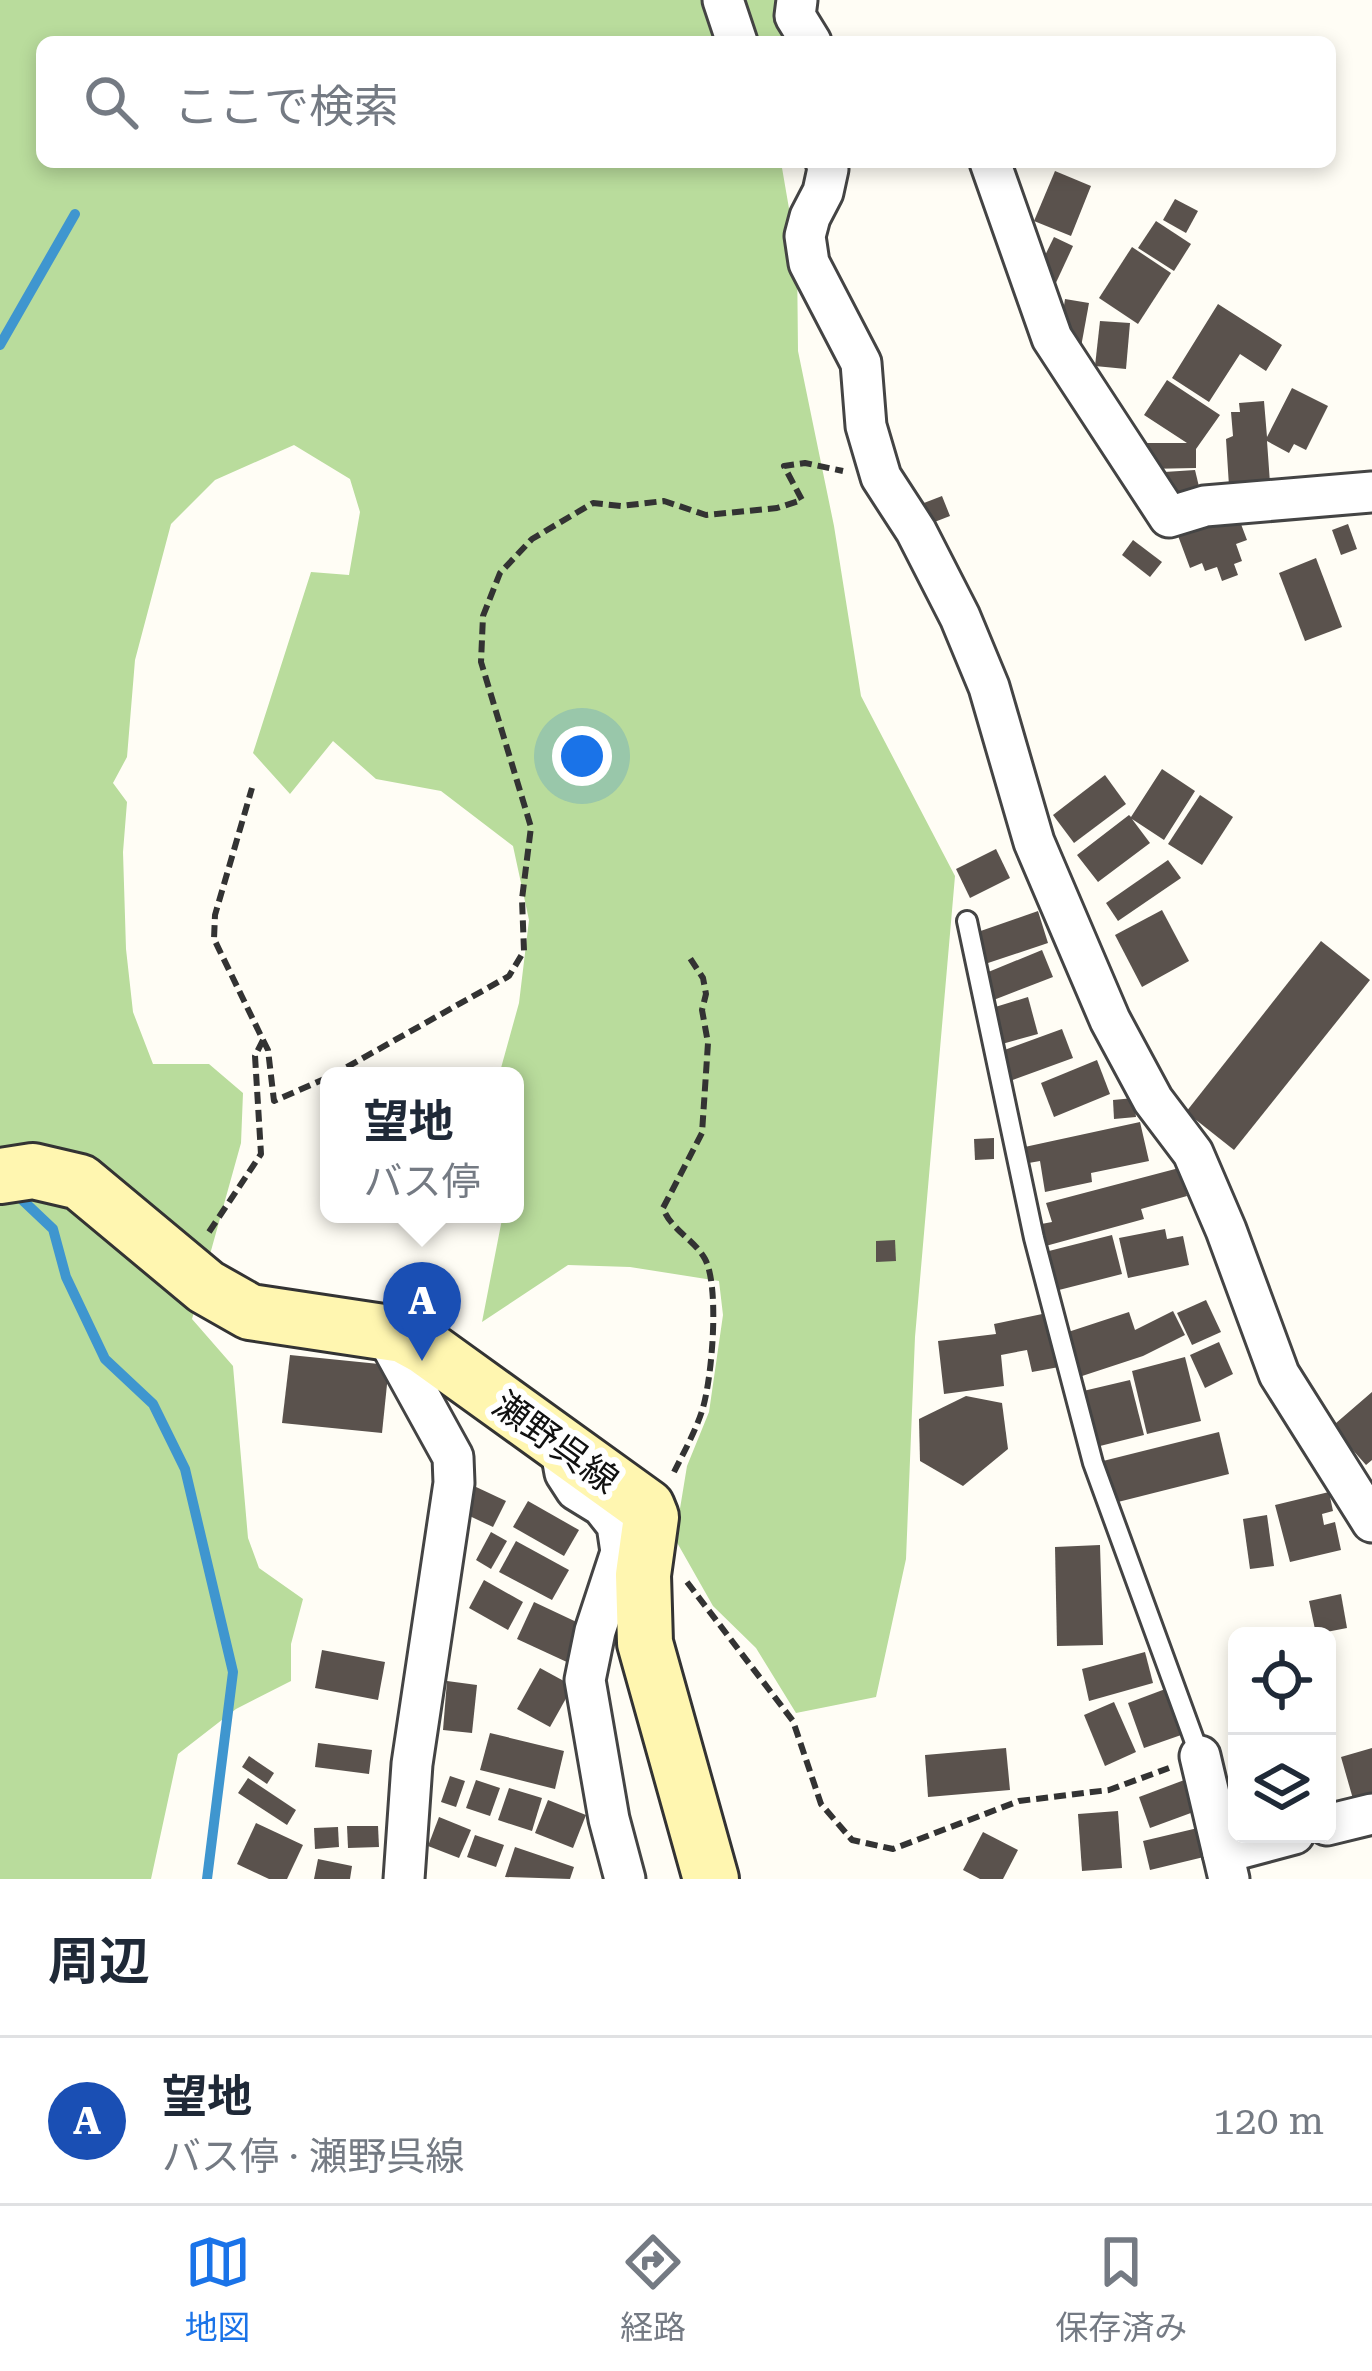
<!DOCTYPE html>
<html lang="ja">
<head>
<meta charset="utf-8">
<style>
	:root { --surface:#fff; --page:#f2f2f3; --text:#1f2937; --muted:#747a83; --line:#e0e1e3; --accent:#1a73e8 }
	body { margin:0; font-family:"Roboto Serif","Noto Sans JP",serif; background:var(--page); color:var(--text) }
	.controls { position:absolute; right:36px; bottom:36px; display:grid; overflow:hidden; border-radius:18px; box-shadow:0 6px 18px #0003 }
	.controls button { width:108px; height:108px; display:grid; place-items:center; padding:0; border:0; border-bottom:3px solid var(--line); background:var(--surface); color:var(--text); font:60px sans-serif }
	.you { position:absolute; left:582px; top:756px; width:42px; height:42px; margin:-30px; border:9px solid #fff; border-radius:50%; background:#1a73e8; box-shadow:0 0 0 18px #1a73e833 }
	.badge { display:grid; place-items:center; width:78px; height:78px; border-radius:50%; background:var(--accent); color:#fff; font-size:39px; font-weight:700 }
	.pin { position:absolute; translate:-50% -99px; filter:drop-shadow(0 3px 6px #0008) }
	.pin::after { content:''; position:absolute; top:63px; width:42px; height:36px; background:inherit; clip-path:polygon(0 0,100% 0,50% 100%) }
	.popup { position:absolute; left:320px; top:1067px; width:204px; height:156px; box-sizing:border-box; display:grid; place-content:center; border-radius:18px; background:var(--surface); filter:drop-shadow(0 3px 9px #0005); font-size:39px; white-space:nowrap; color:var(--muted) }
	.popup b { font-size:45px; color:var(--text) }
	.popup::after { content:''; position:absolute; left:50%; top:100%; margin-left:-24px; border:24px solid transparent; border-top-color:var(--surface) }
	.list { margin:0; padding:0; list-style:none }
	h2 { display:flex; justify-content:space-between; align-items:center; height:156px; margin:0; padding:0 48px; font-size:51px }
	h2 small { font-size:39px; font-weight:400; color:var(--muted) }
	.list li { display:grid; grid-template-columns:78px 1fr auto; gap:36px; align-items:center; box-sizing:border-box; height:168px; padding:0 48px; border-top:3px solid var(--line) }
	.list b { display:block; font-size:45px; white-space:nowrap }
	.list p { margin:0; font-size:39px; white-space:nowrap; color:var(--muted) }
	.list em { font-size:39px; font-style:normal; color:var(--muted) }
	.icon { flex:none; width:66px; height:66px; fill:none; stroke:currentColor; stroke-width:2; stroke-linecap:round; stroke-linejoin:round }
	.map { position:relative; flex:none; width:1372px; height:1879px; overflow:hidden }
	.search { position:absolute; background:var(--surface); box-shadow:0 6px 18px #0003; left:36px; right:36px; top:36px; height:132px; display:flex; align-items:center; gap:30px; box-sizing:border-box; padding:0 42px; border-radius:18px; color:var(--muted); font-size:45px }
	.sheet { height:324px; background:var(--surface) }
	nav { display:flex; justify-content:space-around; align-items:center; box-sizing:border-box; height:168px; border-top:3px solid var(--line); background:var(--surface); font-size:33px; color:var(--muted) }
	nav a { display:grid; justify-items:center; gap:6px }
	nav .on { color:var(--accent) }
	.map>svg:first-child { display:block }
	.forest { fill:#b9dc9c }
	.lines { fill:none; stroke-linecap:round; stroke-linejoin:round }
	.stream { stroke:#3f96cf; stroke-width:10 }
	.building { fill:#5a524d }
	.lane-casing { stroke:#444; stroke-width:24 }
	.street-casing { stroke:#444; stroke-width:45 }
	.secondary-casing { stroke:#333; stroke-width:60 }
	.path { stroke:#333; stroke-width:6; stroke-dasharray:12 6; stroke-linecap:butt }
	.lane { stroke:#fff; stroke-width:18 }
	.street { stroke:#fff; stroke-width:39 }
	.secondary { stroke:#fff6b0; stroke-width:54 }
	.labels { text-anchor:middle; stroke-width:12; stroke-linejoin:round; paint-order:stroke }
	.street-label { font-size:36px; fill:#111; stroke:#fff }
</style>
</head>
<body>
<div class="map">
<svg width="1372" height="1879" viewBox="0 0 1372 1879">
	<rect width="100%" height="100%" fill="#fffdf5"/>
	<polygon class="forest" points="0,0 785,0 784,42 42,42 42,162 781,162 797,255 798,351 834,526 861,696 955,876 915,1337 906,1559 876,1697 796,1713 756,1648 713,1606 675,1539 687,1466 709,1412 723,1315 719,1281 630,1267 568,1265 482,1322 503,1214 515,1214 515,1076 502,1076 501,1068 519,1003 529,920 513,846 441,791 376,779 333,741 290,794 253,753 311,572 349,575 360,512 350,479 294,445 215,480 171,524 135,660 127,757 113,783 127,802 123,852 126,949 133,1012 153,1064 209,1064 243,1093 241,1143 192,1319 233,1366 248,1538 259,1568 303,1599 291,1644 291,1681 236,1709 178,1754 151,1879 0,1879"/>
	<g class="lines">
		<g class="stream">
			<polyline points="0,345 75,214"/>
			<polyline points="15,1193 53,1229 66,1277 105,1359 153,1404 185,1469 233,1672 207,1879"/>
		</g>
	</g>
	<g class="building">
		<polygon points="1055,171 1091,186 1071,236 1034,221"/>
		<polygon points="1175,199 1198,211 1186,233 1163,220"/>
		<polygon points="1156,221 1191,244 1174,271 1138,248"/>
		<polygon points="1054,237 1073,246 1054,287 1034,278"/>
		<polygon points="1132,247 1171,273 1138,324 1099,298"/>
		<polygon points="1065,299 1089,303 1081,347 1060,333"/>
		<polygon points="1218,304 1282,345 1266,371 1240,354 1209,402 1172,378"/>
		<polygon points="1100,321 1130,323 1126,369 1095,366"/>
		<polygon points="1167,380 1220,415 1196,449 1196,468 1146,469 1146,443 1187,443 1144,415"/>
		<polygon points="1292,388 1328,406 1306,450 1294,444 1289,453 1267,441 1270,483 1229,486 1226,439 1233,436 1231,412 1240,412 1239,403 1264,401 1267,437"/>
		<polygon points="1195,470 1201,495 1172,503 1149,473"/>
		<polygon points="942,496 950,516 919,528 911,508"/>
		<polygon points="1233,503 1247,540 1236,544 1242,561 1234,564 1238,575 1222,581 1217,567 1205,571 1202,563 1190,568 1174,525"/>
		<polygon points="1348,524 1357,549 1341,555 1332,530"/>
		<polygon points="1133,540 1162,562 1150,577 1122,555"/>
		<polygon points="1316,558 1342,627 1305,641 1279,573"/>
		<polygon points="1162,769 1195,791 1164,840 1132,819 1150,843 1098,882 1077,855 1129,815 1131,817"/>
		<polygon points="1105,775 1126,804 1074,843 1053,815"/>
		<polygon points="1200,795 1233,817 1202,865 1168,844"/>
		<polygon points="996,849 1010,878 970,898 956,869"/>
		<polygon points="1168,860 1181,878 1118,921 1106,903"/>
		<polygon points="1162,910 1189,961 1142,987 1115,935"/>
		<polygon points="1038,911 1048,943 982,965 972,934"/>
		<polygon points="1321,941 1370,980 1234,1150 1186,1112"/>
		<polygon points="1042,950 1053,977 991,1001 981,975"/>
		<polygon points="1028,997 1038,1034 1002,1044 992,1008"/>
		<polygon points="1062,1029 1073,1058 1010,1081 999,1052"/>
		<polygon points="1097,1060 1110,1094 1054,1117 1041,1083"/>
		<polygon points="1134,1098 1136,1117 1114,1119 1113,1100"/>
		<polygon points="1140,1122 1149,1161 1091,1173 1092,1182 1045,1192 1040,1161 1023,1164 1020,1148"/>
		<polygon points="994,1138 994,1159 975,1160 974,1139"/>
		<polygon points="1179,1168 1187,1196 1141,1209 1144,1219 1042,1247 1036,1225 1052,1222 1046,1203"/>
		<polygon points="1165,1229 1167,1239 1183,1236 1189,1265 1128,1278 1119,1238"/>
		<polygon points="1112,1235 1122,1274 1055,1291 1045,1252"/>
		<polygon points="895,1240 896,1261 876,1262 876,1241"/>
		<polygon points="1206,1300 1221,1332 1192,1345 1177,1313"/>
		<polygon points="1173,1311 1185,1335 1143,1356 1076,1378 1062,1334 1129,1312 1135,1330"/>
		<polygon points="1047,1313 1059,1367 1032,1372 1027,1350 1001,1355 1004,1386 944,1394 938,1341 996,1334 994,1324"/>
		<polygon points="1219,1342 1233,1374 1205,1388 1190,1355"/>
		<polygon points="290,1355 389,1365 382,1433 282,1423"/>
		<polygon points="1185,1357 1201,1421 1147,1434 1132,1371"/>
		<polygon points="1130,1380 1144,1435 1092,1448 1079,1392"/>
		<polygon points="1372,1392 1372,1460 1366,1465 1351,1448 1340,1458 1321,1436"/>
		<polygon points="966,1396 1002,1403 1008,1449 963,1486 920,1461 919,1419"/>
		<polygon points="1219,1432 1229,1474 1114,1503 1103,1461"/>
		<polygon points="474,1486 506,1501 493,1527 461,1512"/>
		<polygon points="1329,1492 1333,1511 1322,1514 1324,1525 1335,1522 1341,1550 1290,1562 1275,1505"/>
		<polygon points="528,1501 579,1530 564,1556 513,1527"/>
		<polygon points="1267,1515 1274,1566 1250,1569 1243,1519"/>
		<polygon points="491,1532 507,1541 491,1569 476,1560"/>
		<polygon points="516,1541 569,1570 552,1600 499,1572"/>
		<polygon points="1100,1545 1103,1645 1057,1646 1055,1547"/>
		<polygon points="484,1580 523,1602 508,1630 469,1608"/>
		<polygon points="1341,1594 1347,1628 1316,1634 1309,1601"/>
		<polygon points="534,1602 585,1626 569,1663 517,1639"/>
		<polygon points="322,1650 385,1662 378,1700 315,1688"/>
		<polygon points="1145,1652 1153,1683 1089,1701 1082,1669"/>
		<polygon points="540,1668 573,1686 550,1727 517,1709"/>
		<polygon points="447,1681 477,1685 472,1733 443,1730"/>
		<polygon points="1168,1688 1184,1734 1144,1748 1128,1703"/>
		<polygon points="1114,1702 1136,1752 1105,1766 1084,1715"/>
		<polygon points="490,1733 564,1751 555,1789 480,1770"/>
		<polygon points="318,1743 372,1750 369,1774 315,1767"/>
		<polygon points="1006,1748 1010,1790 928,1797 925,1755"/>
		<polygon points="1372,1748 1372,1794 1353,1799 1341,1757"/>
		<polygon points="249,1756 274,1773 267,1784 242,1767"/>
		<polygon points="450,1776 465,1781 456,1807 441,1802"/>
		<polygon points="248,1778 296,1810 287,1825 238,1793"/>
		<polygon points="1187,1779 1199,1810 1150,1828 1139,1797"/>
		<polygon points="476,1780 500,1788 490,1816 466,1808"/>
		<polygon points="509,1788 542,1798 532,1831 498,1820"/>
		<polygon points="548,1800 586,1815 573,1848 535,1833"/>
		<polygon points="1118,1811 1122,1868 1082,1871 1078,1814"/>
		<polygon points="439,1817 471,1830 459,1858 428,1846"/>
		<polygon points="256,1823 303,1845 287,1879 269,1879 237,1864"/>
		<polygon points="347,1826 378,1826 379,1847 348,1848"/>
		<polygon points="338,1827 339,1847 315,1849 314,1828"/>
		<polygon points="1202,1827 1208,1856 1150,1870 1143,1841"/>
		<polygon points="983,1832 1018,1850 1003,1879 980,1879 963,1870"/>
		<polygon points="475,1835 504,1845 496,1867 467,1857"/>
		<polygon points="515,1847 574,1867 570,1879 505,1877"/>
		<polygon points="318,1859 352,1866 350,1879 314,1879"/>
	</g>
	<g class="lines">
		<defs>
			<polyline id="lane" points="967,921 1034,1238 1093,1463 1200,1756"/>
			<g id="street">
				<polyline points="723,0 737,42"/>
				<polyline points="797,0 795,16 811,42"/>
				<polyline points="826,162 828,169 823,192 810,217 805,236 809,263 861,363 866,426 881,477 916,531 960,617 989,687 1034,842 1110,1020 1153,1100 1193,1153 1226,1230 1279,1374 1372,1522"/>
				<polyline points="990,162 1052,338 1169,517 1205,506 1372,492"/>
				<polyline points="383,1330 453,1457 454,1483 412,1764 404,1879"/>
				<polyline points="560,1446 565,1473 576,1490 602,1506 617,1525 621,1552 595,1631 585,1680 609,1819 625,1879"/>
				<polyline points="1200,1756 1229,1879"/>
				<polyline points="1327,1825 1372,1814"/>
				<polyline points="1223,1853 1294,1834"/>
			</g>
			<polyline id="secondary" points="0,1176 33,1171 80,1182 206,1287 250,1312 403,1335 425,1347 647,1507 651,1517 643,1575 645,1643 711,1879"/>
		</defs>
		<use href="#lane" class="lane-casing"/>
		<use href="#street" class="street-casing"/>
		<use href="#secondary" class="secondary-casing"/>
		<g class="path">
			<polyline points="263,1040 268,1050 274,1101 329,1077"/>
			<polyline points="331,1076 509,976 524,951 522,899 531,827 481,662 483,616 500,573 532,539 593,503 621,506 664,501 706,515 777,508 802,500 784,466 805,463 843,471"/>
			<polyline points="209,1232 261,1154 255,1056 263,1040 214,939 215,915 252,788"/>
			<path d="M674,1472C684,1452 695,1432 702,1411C712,1380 720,1287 705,1259C694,1239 671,1230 663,1208L702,1133L708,1043L702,1010L706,994L703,978L688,955"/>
			<polyline points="687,1582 793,1721 821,1804 852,1840 893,1849 1019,1801 1109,1790 1169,1768"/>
		</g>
		<use href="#lane" class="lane"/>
		<use href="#street" class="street"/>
		<use href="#secondary" class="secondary"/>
	</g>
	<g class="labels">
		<g class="street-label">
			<text transform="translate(556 1442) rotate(36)" y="13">瀬野呉線</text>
		</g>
	</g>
</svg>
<div class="controls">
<button><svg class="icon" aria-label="locate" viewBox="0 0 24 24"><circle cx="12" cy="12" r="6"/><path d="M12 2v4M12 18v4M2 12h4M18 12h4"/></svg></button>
<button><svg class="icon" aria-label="layers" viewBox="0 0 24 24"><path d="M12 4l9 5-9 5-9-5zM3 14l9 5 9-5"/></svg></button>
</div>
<div class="you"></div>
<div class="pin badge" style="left:422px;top:1361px;background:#1a4fb4">A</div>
<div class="popup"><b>望地</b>バス停</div>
<div class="search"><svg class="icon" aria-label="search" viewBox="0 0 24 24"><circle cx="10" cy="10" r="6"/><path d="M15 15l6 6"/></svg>ここで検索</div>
</div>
<section class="sheet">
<h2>周辺<small></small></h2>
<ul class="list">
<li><span class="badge" style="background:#1a4fb4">A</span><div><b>望地</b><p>バス停 · 瀬野呉線</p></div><em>120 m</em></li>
</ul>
</section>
<nav>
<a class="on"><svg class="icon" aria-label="map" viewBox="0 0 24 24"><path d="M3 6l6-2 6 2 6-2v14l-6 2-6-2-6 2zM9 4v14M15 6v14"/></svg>地図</a>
<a><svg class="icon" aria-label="directions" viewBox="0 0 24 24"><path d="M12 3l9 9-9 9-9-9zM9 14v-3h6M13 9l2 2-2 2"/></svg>経路</a>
<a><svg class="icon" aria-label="saved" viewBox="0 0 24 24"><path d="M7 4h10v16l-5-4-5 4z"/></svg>保存済み</a>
</nav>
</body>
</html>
